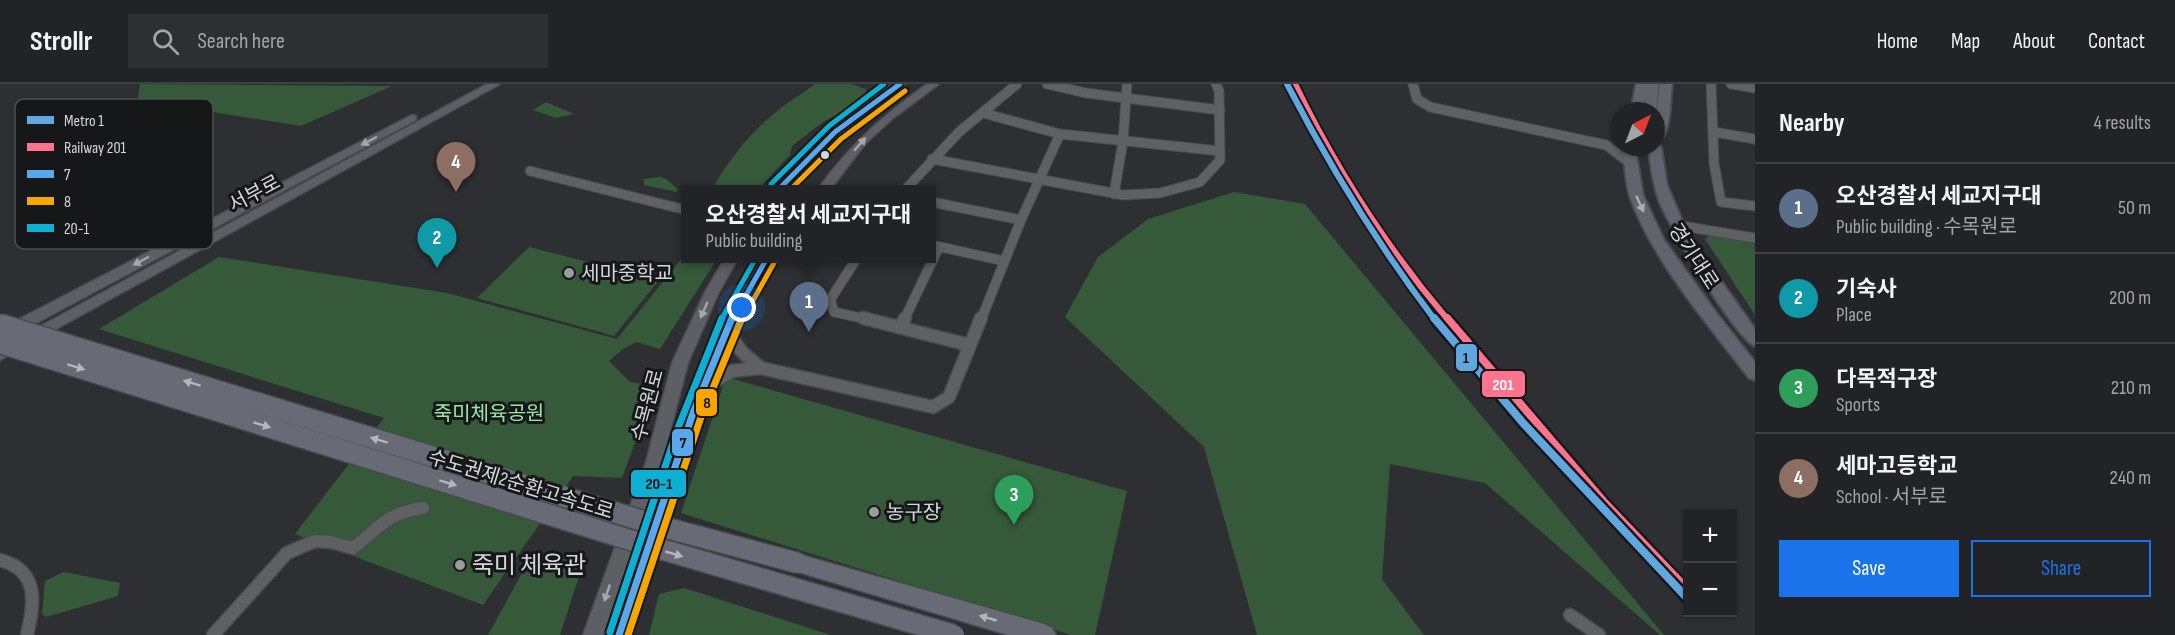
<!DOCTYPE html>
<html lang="en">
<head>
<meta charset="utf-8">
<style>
	:root { --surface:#222326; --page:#2e2f32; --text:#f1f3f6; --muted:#a2a4a7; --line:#3f4043; --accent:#1a73e8 }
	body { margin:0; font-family:"Sofia Sans Condensed","Noto Sans KR",sans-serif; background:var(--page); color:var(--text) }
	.controls { position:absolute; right:18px; bottom:18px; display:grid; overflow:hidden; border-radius:0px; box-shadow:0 2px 4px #0004 }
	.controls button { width:54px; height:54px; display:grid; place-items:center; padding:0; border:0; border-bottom:2px solid var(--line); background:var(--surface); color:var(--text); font:30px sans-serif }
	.compass { position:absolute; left:1611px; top:18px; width:54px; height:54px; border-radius:50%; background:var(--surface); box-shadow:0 2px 4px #0004; rotate:42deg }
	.you { position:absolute; left:742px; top:224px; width:21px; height:21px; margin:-15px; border:4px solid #fff; border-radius:50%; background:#1a73e8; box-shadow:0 0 0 9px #1a73e833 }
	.badge { display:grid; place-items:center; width:39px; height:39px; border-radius:50%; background:var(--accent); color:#fff; font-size:20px; font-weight:700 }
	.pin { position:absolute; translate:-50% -50px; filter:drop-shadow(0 2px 3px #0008) }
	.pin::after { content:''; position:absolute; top:32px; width:21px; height:18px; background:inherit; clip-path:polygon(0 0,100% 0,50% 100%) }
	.popup { position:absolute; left:681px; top:101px; width:255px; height:78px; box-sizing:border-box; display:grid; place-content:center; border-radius:0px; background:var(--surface); filter:drop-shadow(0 2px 4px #0005); font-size:20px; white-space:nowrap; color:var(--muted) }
	.popup b { font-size:22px; color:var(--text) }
	.popup::after { content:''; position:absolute; left:50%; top:100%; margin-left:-12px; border:12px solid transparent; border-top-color:var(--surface) }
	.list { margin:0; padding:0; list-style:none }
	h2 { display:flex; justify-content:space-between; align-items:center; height:78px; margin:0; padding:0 24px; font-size:26px }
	h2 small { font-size:20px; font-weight:400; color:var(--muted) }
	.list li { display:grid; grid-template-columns:39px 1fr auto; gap:18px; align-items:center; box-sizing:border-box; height:90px; padding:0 24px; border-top:2px solid var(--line) }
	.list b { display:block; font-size:22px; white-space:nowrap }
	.list p { margin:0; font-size:20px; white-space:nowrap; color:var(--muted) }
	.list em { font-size:20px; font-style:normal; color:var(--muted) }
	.actions { display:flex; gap:12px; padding:18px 24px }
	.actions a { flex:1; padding:14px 0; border:2px solid var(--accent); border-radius:0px; text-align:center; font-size:21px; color:var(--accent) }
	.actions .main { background:var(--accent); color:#fff }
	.icon { flex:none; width:33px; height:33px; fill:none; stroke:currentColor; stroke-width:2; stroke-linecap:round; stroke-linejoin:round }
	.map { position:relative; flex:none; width:1755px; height:551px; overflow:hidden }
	header { display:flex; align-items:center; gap:36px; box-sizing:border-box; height:84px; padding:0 30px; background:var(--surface); border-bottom:2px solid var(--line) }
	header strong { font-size:28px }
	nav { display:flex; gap:33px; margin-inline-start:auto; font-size:21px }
	.search { width:420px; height:54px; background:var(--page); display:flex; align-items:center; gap:15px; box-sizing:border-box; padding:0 21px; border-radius:0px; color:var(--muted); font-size:22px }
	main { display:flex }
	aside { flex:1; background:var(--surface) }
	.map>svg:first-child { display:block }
	.green { fill:#36593a }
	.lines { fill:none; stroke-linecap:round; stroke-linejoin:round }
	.street-far1-casing { stroke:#494a4d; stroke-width:11 }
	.street-casing { stroke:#494a4d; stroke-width:15 }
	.secondary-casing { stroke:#494a4d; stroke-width:3 }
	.primary-casing { stroke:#494a4d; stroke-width:4 }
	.highway-casing { stroke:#494a4d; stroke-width:3 }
	.street-far1 { stroke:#5e6062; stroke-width:9 }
	.street { stroke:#5e6062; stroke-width:12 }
	.secondary { fill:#5d5f64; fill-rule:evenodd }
	.primary { fill:#61646c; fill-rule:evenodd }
	.highway { fill:#686a76; fill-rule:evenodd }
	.highway-bridge-casing { stroke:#494a4d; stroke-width:23; stroke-linecap:butt }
	.highway-bridge { stroke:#686a76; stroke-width:20 }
	.bus-1-far1-casing { stroke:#161719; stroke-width:9 }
	.bus-1-casing { stroke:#161719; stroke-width:11 }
	.bus-2-far1-casing { stroke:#161719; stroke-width:9 }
	.bus-2-casing { stroke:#161719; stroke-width:11 }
	.bus-3-far1-casing { stroke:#161719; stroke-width:9 }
	.bus-3-casing { stroke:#161719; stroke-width:11 }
	.bus-1-far1 { stroke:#5aa8eb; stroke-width:5 }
	.bus-1 { stroke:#5aa8eb; stroke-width:7 }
	.bus-2-far1 { stroke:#f7a600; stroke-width:5 }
	.bus-2 { stroke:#f7a600; stroke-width:7 }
	.bus-3-far1 { stroke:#0dafd3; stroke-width:5 }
	.bus-3 { stroke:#0dafd3; stroke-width:7 }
	.rail-1-far1-casing { stroke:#161719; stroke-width:10 }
	.rail-1-casing { stroke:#161719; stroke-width:13 }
	.rail-1-far1 { stroke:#fc738d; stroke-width:6 }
	.rail-1 { stroke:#fc738d; stroke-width:8 }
	.metro-1-far1-casing { stroke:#161719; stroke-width:10 }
	.metro-1-casing { stroke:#161719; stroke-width:13 }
	.metro-1-far1 { stroke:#60a7e0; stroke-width:6 }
	.metro-1 { stroke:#60a7e0; stroke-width:8 }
	.oneway { fill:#a5a6ab }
	.oneway2 { fill:#acaeb4 }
	.oneway3 { fill:#b4b6bc }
	.bus-dot { fill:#d5d6da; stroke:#161719; stroke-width:2 }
	.poi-dot { fill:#9b9c9f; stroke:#161719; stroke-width:2 }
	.labels { text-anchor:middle; stroke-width:6; stroke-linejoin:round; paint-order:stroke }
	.street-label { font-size:20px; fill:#d5d6da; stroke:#161719 }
	.poi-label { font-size:20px; fill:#d5d6da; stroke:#161719; text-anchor:start }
	.park-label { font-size:20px; fill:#98e7a0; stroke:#161719 }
	.near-poi-label { font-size:24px; fill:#d5d6da; stroke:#161719; text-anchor:start }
	.key { fill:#161719; stroke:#4f5053; stroke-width:1.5 }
	.key-label { font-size:16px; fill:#d5d6da }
	.line-badge { stroke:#161719; stroke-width:2 }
	.badge-label { font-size:16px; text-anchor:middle; font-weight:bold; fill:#fff }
	.pale-badge-label { font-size:16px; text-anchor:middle; font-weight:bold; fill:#111 }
</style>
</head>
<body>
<header>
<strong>Strollr</strong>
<div class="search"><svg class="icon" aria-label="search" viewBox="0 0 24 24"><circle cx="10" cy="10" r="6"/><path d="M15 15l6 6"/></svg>Search here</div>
<nav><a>Home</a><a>Map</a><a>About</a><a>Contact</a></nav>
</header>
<main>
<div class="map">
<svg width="1755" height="551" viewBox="0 0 1755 551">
	<rect width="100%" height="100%" fill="#2e2f32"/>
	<g class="green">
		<polygon points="140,0 392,2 301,42 206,27 137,20"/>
		<path d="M815,0H851L866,5V10L842,28L823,38L792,62L790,71L758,105H712C730,74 752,46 781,24C792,15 804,9 815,0Z"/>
		<polygon points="546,18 574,30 556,34 533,26"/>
		<polygon points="660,93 666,95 678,105 677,108 644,101 644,95"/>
		<polygon points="1234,108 1305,120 1664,551 1660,551 1485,399 1390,380 1382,495 1424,551 1257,551 1204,363 1065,233 1098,173 1148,135"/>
		<polygon points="1710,151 1755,158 1755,231 1705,155"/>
		<polygon points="529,163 659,196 614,252 477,214"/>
		<polygon points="686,169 686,174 717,175 660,265 637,258 623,265 609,277 630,298 656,302 622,394 573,392 483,521 295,450 384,334 99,245 219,173 447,209 617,255"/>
		<polygon points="726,293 1127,407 1095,551 1071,551 681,429"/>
		<polygon points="533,469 585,474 560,551 488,551"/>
		<polygon points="64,488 120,499 118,512 46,533 42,530 45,497"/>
		<polygon points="684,504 831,551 649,551 659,510"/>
	</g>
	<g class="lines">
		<defs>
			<g id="street-far1">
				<polyline points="1047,0 1086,9 1220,26"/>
				<polyline points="1413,0 1417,15 1430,23 1606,61 1630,79"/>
				<polyline points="1711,0 1714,79 1721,118 1755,122"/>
				<polyline points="1731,0 1755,4"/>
				<polyline points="983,29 1060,50 1220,67"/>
				<polyline points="1714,48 1755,55"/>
				<polyline points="932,75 1123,111 1160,109 1200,98 1220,76 1219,7 1216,0"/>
				<polyline points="530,87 686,126"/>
				<polyline points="905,106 959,48 1017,0"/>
				<polyline points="1114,110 1123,57 1127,0"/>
				<polyline points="932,118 1021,136"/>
				<polyline points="1676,141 1755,154"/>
				<polyline points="932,161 1004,177"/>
				<polyline points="857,174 830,216 834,228 870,236"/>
				<polyline points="904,236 939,163"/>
				<polyline points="981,236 1021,136 1060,50"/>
			</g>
			<g id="street">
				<polyline points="863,234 969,261"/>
				<polyline points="901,242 905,234"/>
				<polyline points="726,246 743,269 761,284"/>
				<polyline points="702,306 732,287 761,284 933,323 949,313 981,234"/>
				<path d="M0,476C39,486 35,519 27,551"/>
				<polyline points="1570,531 1599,551"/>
				<path d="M213,551L287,469L315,457L331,458L353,464C381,443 386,429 423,424"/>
			</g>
			<g id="secondary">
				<polygon points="487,0 500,0 0,276 0,264"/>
				<path d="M893,0H905L839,51L785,106H772C805,63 849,29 893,0Z"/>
				<path d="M927,0H939L892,35L865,60L830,106H817C852,59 880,34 927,0Z"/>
				<polygon points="412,31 416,32 416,36 14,251 9,252 2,247 4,243"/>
				<polygon points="725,174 738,174 719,208 688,279 662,378 603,551 583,551 646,378 672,279 705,208"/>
				<path d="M760,174H773C735,233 715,288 692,354C670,419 649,485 629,551H609C631,484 653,418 677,352C700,289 722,229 760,174Z"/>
			</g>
			<g id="primary">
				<polygon points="1636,0 1659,0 1656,27 1644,27 1646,13 1643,27 1631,27"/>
				<path d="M1660,0H1672C1670,15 1672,53 1656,58V32Z"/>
				<path d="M1656,59L1661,63L1667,101L1682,136L1700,167L1755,245V262C1736,256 1668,140 1659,117C1653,99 1650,82 1649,63H1656Z"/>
				<path d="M1623,63H1635L1643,111L1664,156L1718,231L1755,278V296L1749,294C1707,239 1654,179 1630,113C1625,98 1625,79 1623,63Z"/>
			</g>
			<polygon id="highway" points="798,470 1044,540 1052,544 1056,551 1008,551 798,488 790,486 787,479 790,472"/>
		</defs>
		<use href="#street-far1" class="street-far1-casing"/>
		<use href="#street" class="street-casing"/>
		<use href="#secondary" class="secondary-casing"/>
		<use href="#primary" class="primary-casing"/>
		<use href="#highway" class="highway-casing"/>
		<use href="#street-far1" class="street-far1"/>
		<use href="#street" class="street"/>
		<use href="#secondary" class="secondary"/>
		<use href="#primary" class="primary"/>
		<use href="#highway" class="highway"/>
		<defs>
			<g id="highway-bridge">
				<polyline points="0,240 656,441 798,479"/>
				<polyline points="0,259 630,456 954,551"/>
			</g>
		</defs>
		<use href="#highway-bridge" class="highway-bridge-casing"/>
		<use href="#highway-bridge" class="highway-bridge"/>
		<defs>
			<g id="bus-1-far1">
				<polyline points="778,106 835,48 900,0"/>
				<polyline points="732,236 767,174"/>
			</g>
			<polyline id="bus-1" points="619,551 693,329 732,234"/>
			<g id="bus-2-far1">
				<polyline points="790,106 841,55 905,7"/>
				<polyline points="742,236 774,179"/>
			</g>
			<polyline id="bus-2" points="628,551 701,333 742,234"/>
			<g id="bus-3-far1">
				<polyline points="771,100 829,42 884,0"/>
				<polyline points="721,236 756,174"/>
			</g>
			<polyline id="bus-3" points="610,548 678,344 722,234"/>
		</defs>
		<use href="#bus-1-far1" class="bus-1-far1-casing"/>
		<use href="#bus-1" class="bus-1-casing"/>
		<use href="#bus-2-far1" class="bus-2-far1-casing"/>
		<use href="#bus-2" class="bus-2-casing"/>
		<use href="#bus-3-far1" class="bus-3-far1-casing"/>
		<use href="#bus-3" class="bus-3-casing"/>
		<use href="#bus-1-far1" class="bus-1-far1"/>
		<use href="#bus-1" class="bus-1"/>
		<use href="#bus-2-far1" class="bus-2-far1"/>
		<use href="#bus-2" class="bus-2"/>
		<use href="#bus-3-far1" class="bus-3-far1"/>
		<use href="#bus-3" class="bus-3"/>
		<defs>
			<path id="rail-1-far1" d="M1295,0C1336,85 1387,164 1448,236"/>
			<polyline id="rail-1" points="1447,234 1605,419 1688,506"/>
		</defs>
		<use href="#rail-1-far1" class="rail-1-far1-casing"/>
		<use href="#rail-1" class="rail-1-casing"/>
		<use href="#rail-1-far1" class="rail-1-far1"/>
		<use href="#rail-1" class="rail-1"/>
		<defs>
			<path id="metro-1-far1" d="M1287,0C1330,83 1378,161 1435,236"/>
			<polyline id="metro-1" points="1434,234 1523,339 1688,515"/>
		</defs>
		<use href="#metro-1-far1" class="metro-1-far1-casing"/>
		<use href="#metro-1" class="metro-1-casing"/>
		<use href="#metro-1-far1" class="metro-1-far1"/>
		<use href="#metro-1" class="metro-1"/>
	</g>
	<defs><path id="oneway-solid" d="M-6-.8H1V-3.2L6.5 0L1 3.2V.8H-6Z" transform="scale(1.5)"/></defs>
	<g class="oneway">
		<use href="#oneway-solid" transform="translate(369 57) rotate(152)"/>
		<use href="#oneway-solid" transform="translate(860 60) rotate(-49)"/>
		<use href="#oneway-solid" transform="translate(141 177) rotate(152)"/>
		<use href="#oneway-solid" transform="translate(704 226) rotate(114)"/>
		<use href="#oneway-solid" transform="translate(607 509) rotate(109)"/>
	</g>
	<use class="oneway2" href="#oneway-solid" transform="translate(1640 120) rotate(65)"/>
	<g class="oneway3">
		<use href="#oneway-solid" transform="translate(76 283) rotate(17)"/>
		<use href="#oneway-solid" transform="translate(192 299) rotate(-163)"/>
		<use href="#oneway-solid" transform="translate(262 341) rotate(17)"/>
		<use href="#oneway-solid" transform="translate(379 356) rotate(-163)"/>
		<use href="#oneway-solid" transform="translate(448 399) rotate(17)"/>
		<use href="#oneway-solid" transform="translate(674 470) rotate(16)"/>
		<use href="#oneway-solid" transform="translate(988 534) rotate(-164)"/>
	</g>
	<circle class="bus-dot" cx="825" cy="71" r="5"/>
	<g class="poi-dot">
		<circle cx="569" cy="189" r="6"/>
		<circle cx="874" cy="428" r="6"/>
		<circle cx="460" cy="481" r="6"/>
	</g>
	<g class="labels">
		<g class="street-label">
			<text transform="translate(254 109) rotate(-28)" y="7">서부로</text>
			<text transform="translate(1694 172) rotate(57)" y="7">경기대로</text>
			<text transform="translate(647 321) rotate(-75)" y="7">수목원로</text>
			<text transform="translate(521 400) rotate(17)" y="7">수도권제2순환고속도로</text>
		</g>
		<g class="poi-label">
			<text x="581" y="196">세마중학교</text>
			<text x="886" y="435">농구장</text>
		</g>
		<g class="park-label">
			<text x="489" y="336">죽미체육공원</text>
		</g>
		<g class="near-poi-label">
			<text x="472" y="489">죽미 체육관</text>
		</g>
	</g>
	<rect x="15" y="15" width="198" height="150" rx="9" class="key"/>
	<rect x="27" y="32" width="27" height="8" fill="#60a7e0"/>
	<rect x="27" y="59" width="27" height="8" fill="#fc738d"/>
	<rect x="27" y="86" width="27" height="8" fill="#5aa8eb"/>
	<rect x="27" y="113" width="27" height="8" fill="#f7a600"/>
	<rect x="27" y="140" width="27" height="8" fill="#0dafd3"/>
	<g class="key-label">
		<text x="64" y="42">Metro 1</text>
		<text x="64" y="69">Railway 201</text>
		<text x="64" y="96">7</text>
		<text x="64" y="123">8</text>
		<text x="64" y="150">20-1</text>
	</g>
	<g class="line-badge">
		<rect x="1455" y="259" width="23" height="29" rx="6" fill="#60a7e0"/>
		<rect x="1481" y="286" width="45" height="28" rx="6" fill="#fc738d"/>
		<rect x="695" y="304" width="23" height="29" rx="6" fill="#f7a600"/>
		<rect x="671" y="344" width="23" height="29" rx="6" fill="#5aa8eb"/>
		<rect x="630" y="385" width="57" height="29" rx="6" fill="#0dafd3"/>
	</g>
	<g class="badge-label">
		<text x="1503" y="306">201</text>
	</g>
	<g class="pale-badge-label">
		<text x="1466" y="279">1</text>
		<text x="707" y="324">8</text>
		<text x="683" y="364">7</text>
		<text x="659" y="405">20-1</text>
	</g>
</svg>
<div class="controls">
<button>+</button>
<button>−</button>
</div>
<svg class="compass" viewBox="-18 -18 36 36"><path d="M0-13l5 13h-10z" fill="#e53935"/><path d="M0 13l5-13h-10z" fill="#a2a4a7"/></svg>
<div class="you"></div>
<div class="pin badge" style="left:809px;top:248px;background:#5c6f8a">1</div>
<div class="popup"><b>오산경찰서 세교지구대</b>Public building</div>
<div class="pin badge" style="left:437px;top:184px;background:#0f9aa8">2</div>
<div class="pin badge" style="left:1014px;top:441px;background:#2e9e5b">3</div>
<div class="pin badge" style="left:456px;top:108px;background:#8d6e63">4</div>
</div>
<aside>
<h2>Nearby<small>4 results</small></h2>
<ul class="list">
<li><span class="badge" style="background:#5c6f8a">1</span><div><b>오산경찰서 세교지구대</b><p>Public building · 수목원로</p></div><em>50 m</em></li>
<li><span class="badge" style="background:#0f9aa8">2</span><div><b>기숙사</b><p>Place</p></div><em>200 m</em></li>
<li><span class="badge" style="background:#2e9e5b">3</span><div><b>다목적구장</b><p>Sports</p></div><em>210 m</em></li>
<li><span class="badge" style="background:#8d6e63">4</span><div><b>세마고등학교</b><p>School · 서부로</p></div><em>240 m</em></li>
</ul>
<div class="actions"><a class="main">Save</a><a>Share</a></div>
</aside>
</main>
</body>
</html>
